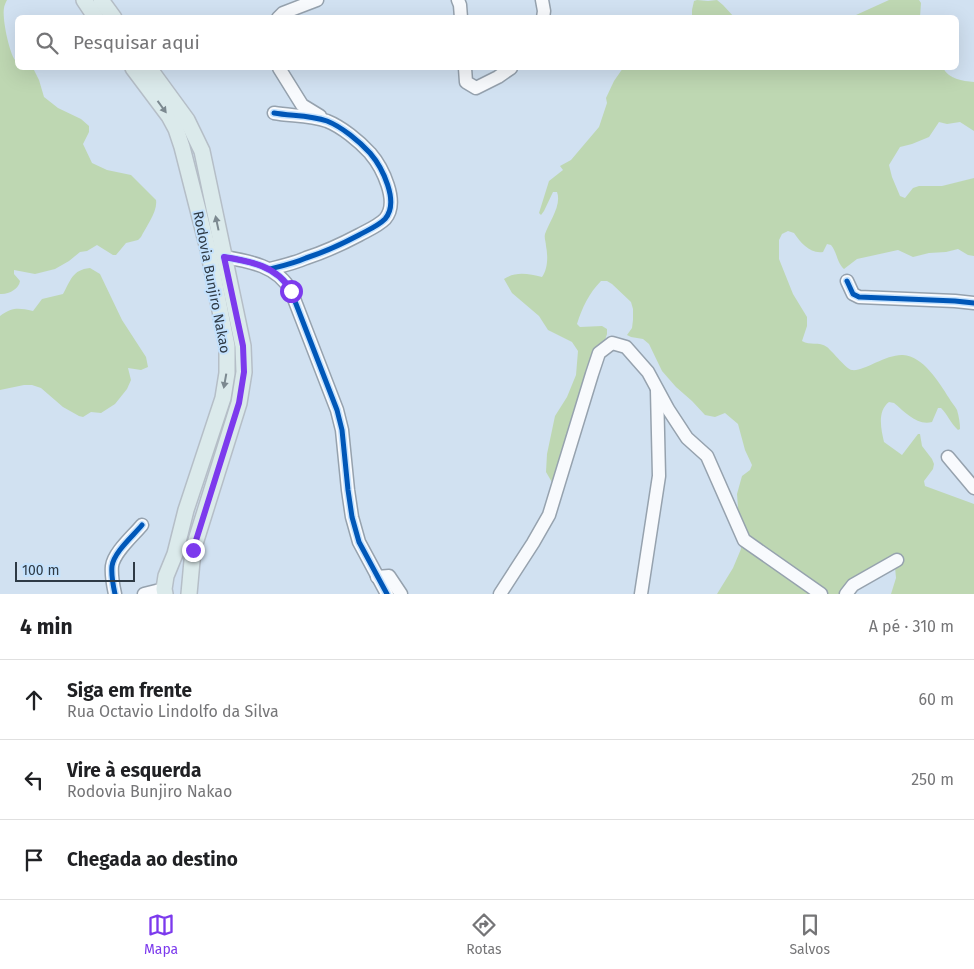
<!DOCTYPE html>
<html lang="pt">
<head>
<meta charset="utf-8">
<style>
	:root { --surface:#fff; --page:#f6f6f6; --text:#202124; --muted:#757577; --line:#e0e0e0; --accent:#7c3aed }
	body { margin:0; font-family:"Fira Sans",sans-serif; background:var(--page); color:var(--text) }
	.scale { position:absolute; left:15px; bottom:12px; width:120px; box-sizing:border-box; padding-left:5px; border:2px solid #2e3a45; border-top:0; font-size:14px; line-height:18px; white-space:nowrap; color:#2e3a45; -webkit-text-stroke:4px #c4e2fe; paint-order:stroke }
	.stop { position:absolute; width:15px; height:15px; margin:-11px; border:4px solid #7c3aed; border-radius:50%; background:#fff }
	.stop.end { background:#7c3aed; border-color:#fff; box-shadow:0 1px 5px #0008 }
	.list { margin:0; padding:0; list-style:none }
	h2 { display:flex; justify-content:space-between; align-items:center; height:65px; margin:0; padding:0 20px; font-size:21px }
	h2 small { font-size:16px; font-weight:400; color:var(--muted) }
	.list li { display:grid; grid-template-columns:32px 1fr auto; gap:15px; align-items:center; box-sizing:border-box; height:80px; padding:0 20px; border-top:1px solid var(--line) }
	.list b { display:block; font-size:19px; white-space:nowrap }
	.list p { margin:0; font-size:16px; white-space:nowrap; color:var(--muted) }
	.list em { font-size:16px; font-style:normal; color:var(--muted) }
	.icon { flex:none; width:28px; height:28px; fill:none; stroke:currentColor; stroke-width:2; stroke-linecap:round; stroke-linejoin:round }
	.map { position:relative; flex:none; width:974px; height:594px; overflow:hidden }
	.search { position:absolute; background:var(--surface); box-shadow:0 5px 20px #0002; left:15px; right:15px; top:15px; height:55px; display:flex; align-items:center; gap:12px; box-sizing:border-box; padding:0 18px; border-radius:8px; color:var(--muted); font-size:19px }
	.sheet { height:305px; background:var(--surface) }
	nav { display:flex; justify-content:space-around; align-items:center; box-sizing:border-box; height:70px; border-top:1px solid var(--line); background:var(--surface); font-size:14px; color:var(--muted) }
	nav a { display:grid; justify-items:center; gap:2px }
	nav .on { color:var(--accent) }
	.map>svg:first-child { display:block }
	.green { fill:#bed7b2 }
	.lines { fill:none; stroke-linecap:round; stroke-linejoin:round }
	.minor-casing { stroke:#96a2ae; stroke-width:15 }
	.major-casing { stroke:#b5bec7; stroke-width:18 }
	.minor { stroke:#f8fafd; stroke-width:12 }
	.major { stroke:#dbeaeb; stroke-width:15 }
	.cycleway-casing { stroke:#c4e2fe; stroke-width:8 }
	.cycleway { stroke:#0057b8; stroke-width:5 }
	.oneway { fill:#7c8990 }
	.route { stroke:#7c3aed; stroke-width:6 }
	.labels { text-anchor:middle; stroke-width:4; stroke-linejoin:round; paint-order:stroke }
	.street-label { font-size:14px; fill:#2e3a45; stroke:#c4e2fe }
</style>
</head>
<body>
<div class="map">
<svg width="974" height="594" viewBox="0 0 974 594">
	<rect width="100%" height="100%" fill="#d1e1f1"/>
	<g class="green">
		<path d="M0,0H7C6,2 4,6 4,8C2,18 9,52 15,60L17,61L18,68H33L39,80L44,97L58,108L81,119L89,126V132L83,144L92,163L107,170L131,175L156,200C158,211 146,227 141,237L138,240L126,243L116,255H113L97,245L87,251L80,252L69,261L55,269L35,274L14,270V274L20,281C19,289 8,295 0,294Z"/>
		<polygon points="697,0 708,1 717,0 723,5 734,17 692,17 692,10 694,1"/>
		<polygon points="889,0 919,0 921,3 920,17 838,17 856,15"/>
		<path d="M623,68H943C949,79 962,81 974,82V131L960,122L947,124L939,122L929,137L912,144L900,147L889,165L892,177L900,196L905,198L913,188L919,186H942L974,178V256L968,255L958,249L946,252L929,253L913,257L898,250L857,259L844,269C837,263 837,252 831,245L827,244L823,252C810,254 801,243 794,233L788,231L782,234L779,240V259L793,294L807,317V326L802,341C810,346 819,341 827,347C833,352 846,369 852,370C863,372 886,354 903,355C923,356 939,382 949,398C951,402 955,406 957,410C959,417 960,423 960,429L958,430C951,424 948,415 941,408H938L932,422C917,426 905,412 894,403L889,402C877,411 881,429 884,442L902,455L918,434H920L922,446L932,459L934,464L933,469L924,481L925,486L974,504V594H891L896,578L895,567L847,594H717L733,568L741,549L737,494L742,476L750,470L752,465L745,450L738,424L725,413L715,417L705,415L692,401L676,387L662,371L649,344L643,339L631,337L627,335L632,328L633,320V309L631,302L612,284L607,281H601C589,293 582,308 577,324L580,327L602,326L607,329V334L601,352L576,402L563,469L553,484L546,472L547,454L555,416L567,397L576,375L578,351L572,342L548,330L539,316L512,293L504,279C516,271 529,274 542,277C548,269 548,256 546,246C546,242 544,238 545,234C549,222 562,205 557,192H553L544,211L541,215L539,213L549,181L563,170L560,166L571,160L599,127L607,103L606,98L614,81Z"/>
		<path d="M90,268L100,274L122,320L146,357L148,367L141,370L128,368L131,380L127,389L115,404L101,413L91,412L83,417L79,416L63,407L41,388L32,385H24L0,390V316C13,307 18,308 33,311L42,299L63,294C71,280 72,270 90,268Z"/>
	</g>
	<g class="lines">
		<defs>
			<g id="minor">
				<polyline points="458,0 460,5 461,18"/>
				<polyline points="542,0 544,11 543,18"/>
				<polyline points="278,18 283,13 317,0"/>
				<polyline points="279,68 302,105 320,116"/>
				<polyline points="465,68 466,82 476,88 498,77 511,68"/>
				<path d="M224,257C249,261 278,266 291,291L337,410L342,430L348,490L352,517L359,542L387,594"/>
				<path d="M270,269C282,266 295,263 306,258C325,252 342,244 359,235C368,230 378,226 385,219C400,202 382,167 370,153C359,141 342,127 327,121C310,115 291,116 274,113"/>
				<polyline points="847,281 853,294 859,297 955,301 974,303"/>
				<polyline points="948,457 974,488"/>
				<polyline points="377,577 389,576 401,594"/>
				<path d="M115,594C113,585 111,576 112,566C114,552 133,536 142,525"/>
				<polyline points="144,594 164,589"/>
				<polyline points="500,594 533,543 549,515 592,374 599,353 612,343 626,347 648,372 668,409 687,438 707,456 744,540 821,594"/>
				<polyline points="641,594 659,476 657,390"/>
				<polyline points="846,594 853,585 897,560"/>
			</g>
			<g id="major">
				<polyline points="84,0 96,18"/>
				<polyline points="101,0 114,18"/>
				<polyline points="133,68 169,116 176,129 182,147 208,249 227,346 227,373 223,398 186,510 175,554 166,576 164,589 165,594"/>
				<polyline points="149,68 187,120 202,151 243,346 244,372 239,403 193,550 189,594"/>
			</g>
		</defs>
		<use href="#minor" class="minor-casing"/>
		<use href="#major" class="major-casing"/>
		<use href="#minor" class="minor"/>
		<use href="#major" class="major"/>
		<defs>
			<g id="cycleway">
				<path d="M224,257C249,261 278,266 291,291L337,410L342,430L348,490L352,517L359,542L387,594"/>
				<path d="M270,269C282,266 295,263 306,258C325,252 342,244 359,235C368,230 378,226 385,219C400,202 382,167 370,153C359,141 342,127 327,121C310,115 291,116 274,113"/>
				<polyline points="847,281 853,294 859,297 955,301 974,303"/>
				<path d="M115,594C113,585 111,576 112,566C114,552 133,536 142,525"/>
			</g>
		</defs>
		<use href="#cycleway" class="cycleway-casing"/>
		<use href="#cycleway" class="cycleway"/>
	</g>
	<defs><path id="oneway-solid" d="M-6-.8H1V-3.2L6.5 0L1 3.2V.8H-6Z" transform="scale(1.25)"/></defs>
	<g class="oneway">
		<use href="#oneway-solid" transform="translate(162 107) rotate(54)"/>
		<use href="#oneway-solid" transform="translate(217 223) rotate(-102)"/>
		<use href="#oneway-solid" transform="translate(225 381) rotate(100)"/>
	</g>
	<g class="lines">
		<path class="route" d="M193,550L239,403L244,372L243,346L224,257C249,261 278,266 291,291"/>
	</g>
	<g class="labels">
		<g class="street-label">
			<text transform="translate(212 282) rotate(79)" y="5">Rodovia Bunjiro Nakao</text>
		</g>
	</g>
</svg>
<div class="scale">100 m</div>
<div class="stop" style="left:291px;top:291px"></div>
<div class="stop end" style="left:193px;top:550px"></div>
<div class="search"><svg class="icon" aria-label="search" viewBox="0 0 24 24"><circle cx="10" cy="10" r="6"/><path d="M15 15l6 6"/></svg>Pesquisar aqui</div>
</div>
<section class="sheet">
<h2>4 min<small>A pé · 310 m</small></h2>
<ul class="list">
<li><svg class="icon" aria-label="ahead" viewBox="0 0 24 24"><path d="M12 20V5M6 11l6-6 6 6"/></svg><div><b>Siga em frente</b><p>Rua Octavio Lindolfo da Silva</p></div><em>60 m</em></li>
<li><svg class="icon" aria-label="left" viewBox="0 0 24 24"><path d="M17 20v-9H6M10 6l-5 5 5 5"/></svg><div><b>Vire à esquerda</b><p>Rodovia Bunjiro Nakao</p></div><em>250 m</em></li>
<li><svg class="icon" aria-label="arrive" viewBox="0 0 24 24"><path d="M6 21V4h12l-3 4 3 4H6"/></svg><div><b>Chegada ao destino</b></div></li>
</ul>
</section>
<nav>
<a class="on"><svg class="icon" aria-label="map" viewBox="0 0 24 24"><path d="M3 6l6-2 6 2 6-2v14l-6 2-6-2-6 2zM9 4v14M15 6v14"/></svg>Mapa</a>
<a><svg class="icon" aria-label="directions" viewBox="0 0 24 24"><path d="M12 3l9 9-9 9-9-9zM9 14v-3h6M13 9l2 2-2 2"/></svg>Rotas</a>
<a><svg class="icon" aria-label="saved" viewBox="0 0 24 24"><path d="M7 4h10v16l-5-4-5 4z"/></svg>Salvos</a>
</nav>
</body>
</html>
